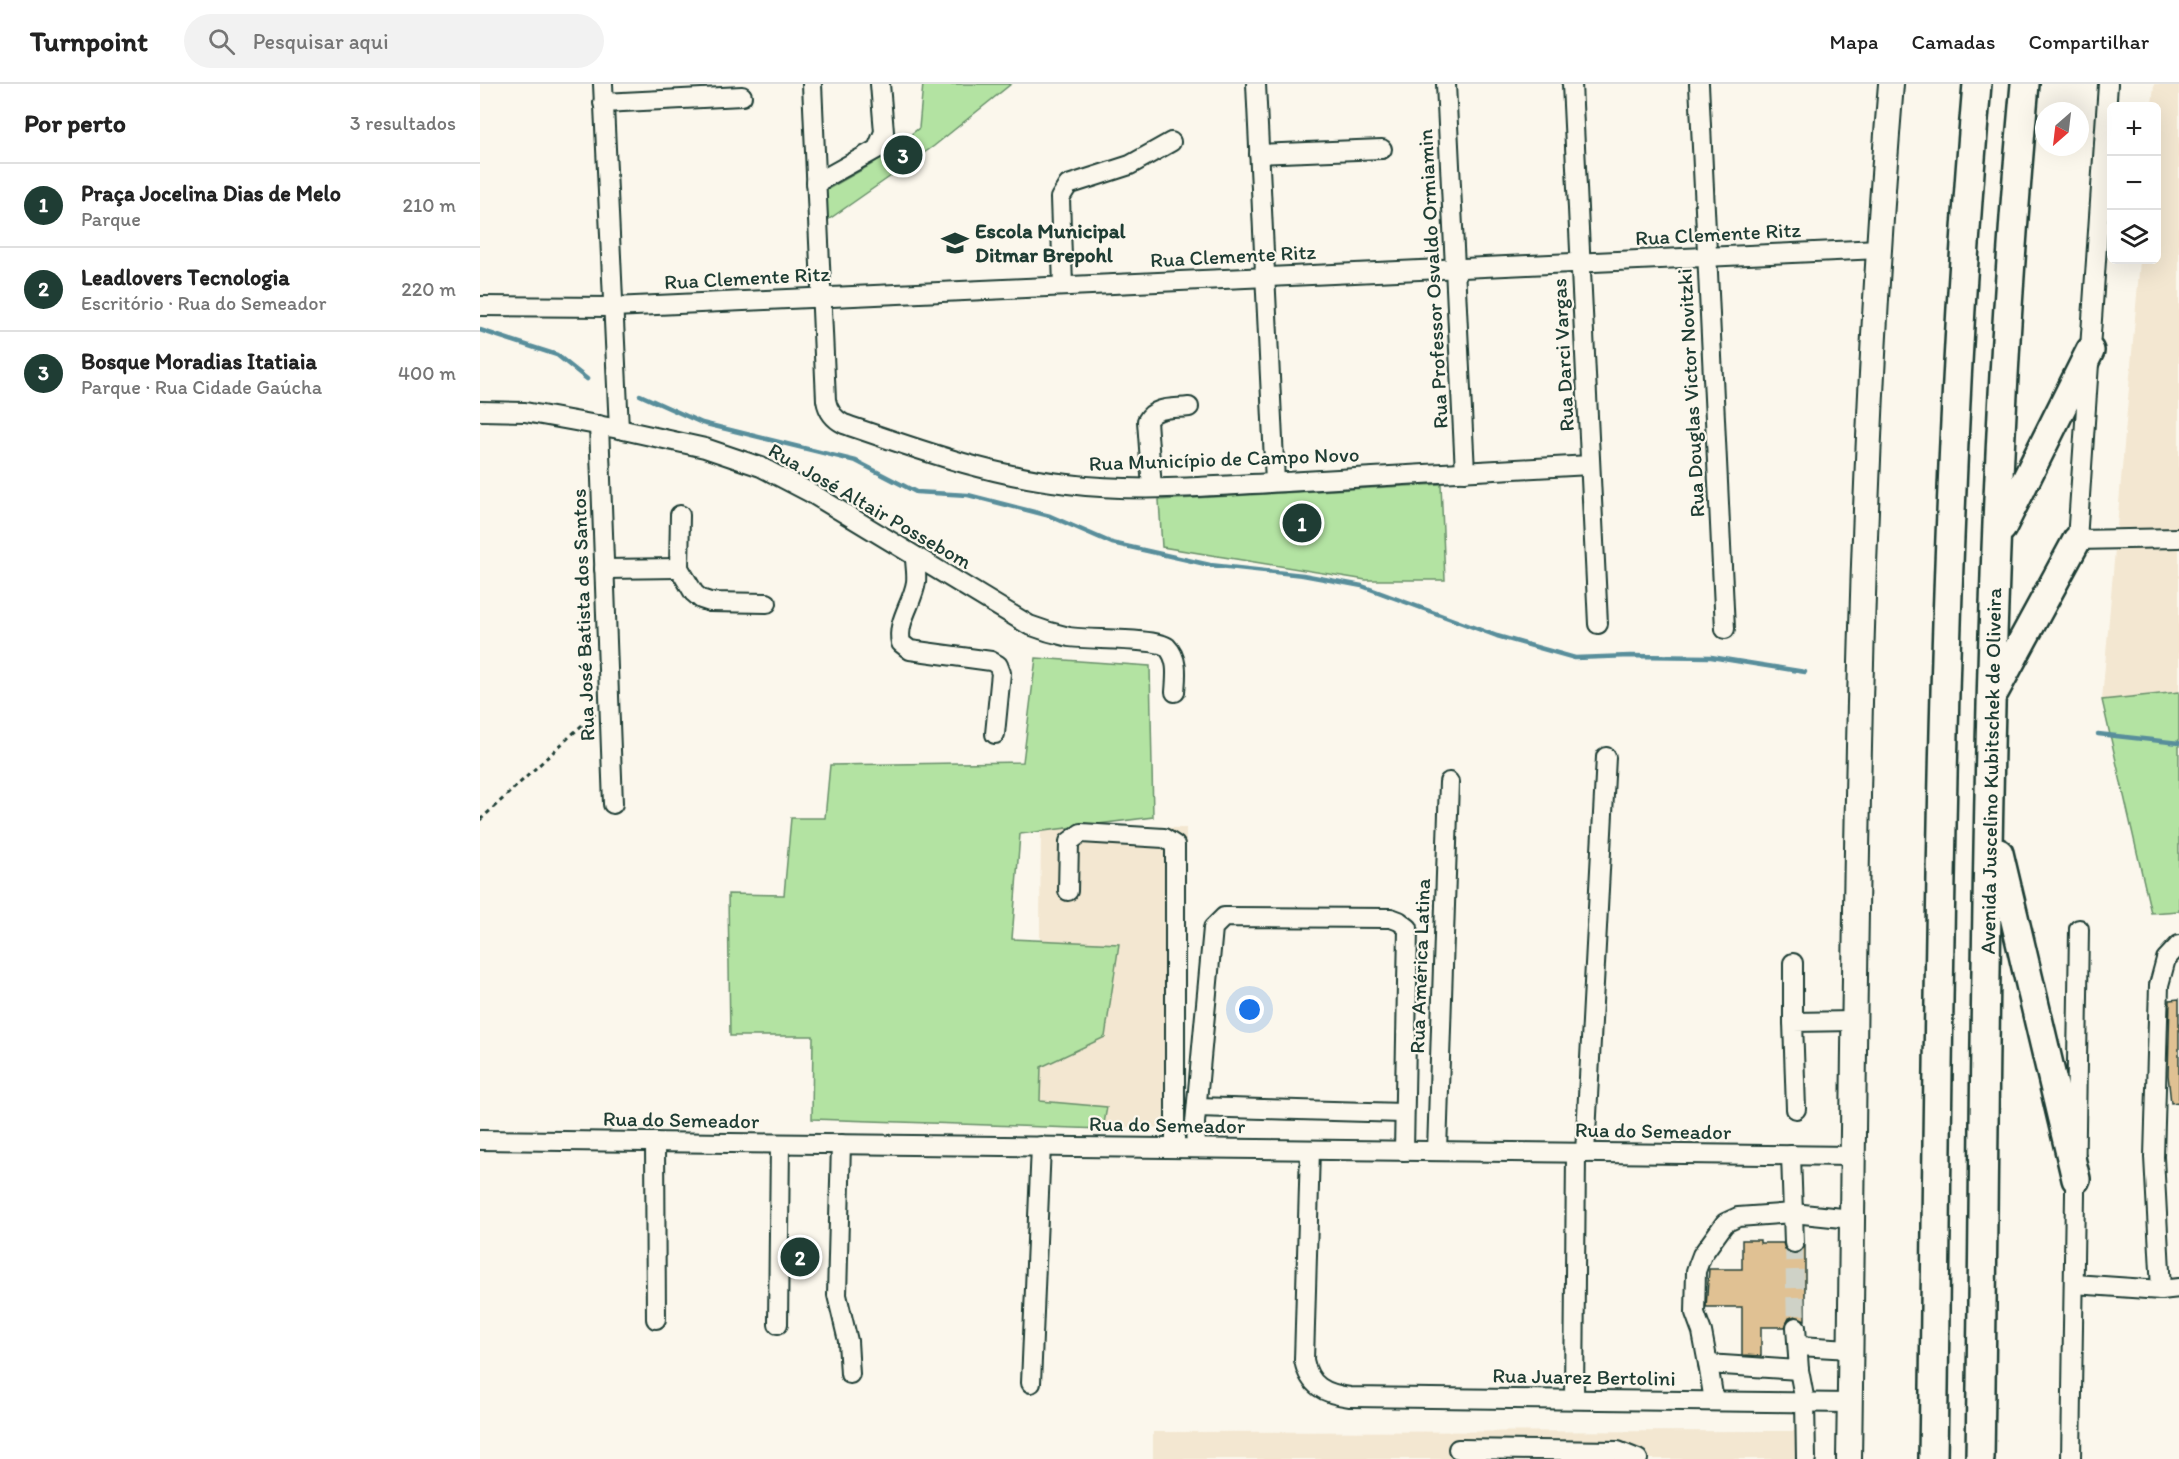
<!DOCTYPE html>
<html lang="pt">
<head>
<meta charset="utf-8">
<style>
	:root { --surface:#fff; --page:#f2f2f2; --text:#222; --muted:#767676; --line:#e0e0e0; --accent:#1f3d34 }
	body { margin:0; font-family:Itim,sans-serif; background:var(--page); color:var(--text) }
	.controls { position:absolute; right:18px; top:18px; display:grid; overflow:hidden; border-radius:9px; box-shadow:0 6px 24px #0002 }
	.controls button { width:54px; height:54px; display:grid; place-items:center; padding:0; border:0; border-bottom:2px solid var(--line); background:var(--surface); color:var(--text); font:30px sans-serif }
	.compass { position:absolute; left:1555px; top:18px; width:54px; height:54px; border-radius:50%; background:var(--surface); box-shadow:0 6px 24px #0002; rotate:208deg }
	.you { position:absolute; left:770px; top:926px; width:21px; height:21px; margin:-15px; border:4px solid #fff; border-radius:50%; background:#1a73e8; box-shadow:0 0 0 9px #1a73e833 }
	.badge { display:grid; place-items:center; width:39px; height:39px; border-radius:50%; background:var(--accent); color:#fff; font-size:20px; font-weight:700 }
	.pin { position:absolute; translate:-50% -50%; border:3px solid #fff; box-shadow:0 2px 6px #0006 }
	.list { margin:0; padding:0; list-style:none }
	h2 { display:flex; justify-content:space-between; align-items:center; height:78px; margin:0; padding:0 24px; font-size:26px }
	h2 small { font-size:20px; font-weight:400; color:var(--muted) }
	.list li { display:grid; grid-template-columns:39px 1fr auto; gap:18px; align-items:center; box-sizing:border-box; height:84px; padding:0 24px; border-top:2px solid var(--line) }
	.list b { display:block; font-size:22px; white-space:nowrap }
	.list p { margin:0; font-size:20px; white-space:nowrap; color:var(--muted) }
	.list em { font-size:20px; font-style:normal; color:var(--muted) }
	.icon { flex:none; width:33px; height:33px; fill:none; stroke:currentColor; stroke-width:2; stroke-linecap:round; stroke-linejoin:round }
	.map { position:relative; flex:none; width:1699px; height:1375px; overflow:hidden }
	header { display:flex; align-items:center; gap:36px; box-sizing:border-box; height:84px; padding:0 30px; background:var(--surface); border-bottom:2px solid var(--line) }
	header strong { font-size:28px }
	nav { display:flex; gap:33px; margin-inline-start:auto; font-size:21px }
	.search { width:420px; height:54px; background:var(--page); display:flex; align-items:center; gap:15px; box-sizing:border-box; padding:0 21px; border-radius:33px; color:var(--muted); font-size:22px }
	main { display:flex }
	aside { flex:1; background:var(--surface) }
	.map>svg:first-child { display:block }
	.built { fill:#f3e7d1 }
	.green { fill:#b3e3a2; stroke:#69906b; stroke-width:1.5 }
	.lines { fill:none; stroke-linecap:round; stroke-linejoin:round }
	.stream { stroke:#588e9b; stroke-width:4.5 }
	.building { fill:#e0c193; stroke:#1f3d34; stroke-width:1.5 }
	.minor-tunnel { stroke:#cfd2c7; stroke-width:18; stroke-dasharray:18 9; stroke-linecap:butt }
	.minor-casing { stroke:#1f3d34; stroke-width:22 }
	.major-casing { stroke:#1f3d34; stroke-width:28 }
	.highway-casing { stroke:#1f3d34; stroke-width:32 }
	.path { stroke:#1f3d34; stroke-width:3; stroke-dasharray:4.5 4.5; stroke-linecap:butt }
	.minor { stroke:#fbf7ec; stroke-width:18 }
	.major { stroke:#fbf7ec; stroke-width:24 }
	.highway { stroke:#fbf7ec; stroke-width:27 }
	.labels { text-anchor:middle; stroke-width:4.5; stroke-linejoin:round; paint-order:stroke }
	.poi-label { font-size:21px; font-weight:bold; fill:#1f3d34; stroke:#fbf7ec; text-anchor:start }
	.street-label { font-size:21px; fill:#1f3d34; stroke:#fbf7ec }
</style>
</head>
<body>
<header>
<strong>Turnpoint</strong>
<div class="search"><svg class="icon" aria-label="search" viewBox="0 0 24 24"><circle cx="10" cy="10" r="6"/><path d="M15 15l6 6"/></svg>Pesquisar aqui</div>
<nav><a>Mapa</a><a>Camadas</a><a>Compartilhar</a></nav>
</header>
<main>
<aside>
<h2>Por perto<small>3 resultados</small></h2>
<ul class="list">
<li><span class="badge">1</span><div><b>Praça Jocelina Dias de Melo</b><p>Parque</p></div><em>210 m</em></li>
<li><span class="badge">2</span><div><b>Leadlovers Tecnologia</b><p>Escritório · Rua do Semeador</p></div><em>220 m</em></li>
<li><span class="badge">3</span><div><b>Bosque Moradias Itatiaia</b><p>Parque · Rua Cidade Gaúcha</p></div><em>400 m</em></li>
</ul>
</aside>
<div class="map">
<svg width="1699" height="1375" viewBox="0 0 1699 1375">
	<rect width="100%" height="100%" fill="#fbf7ec"/>
	<filter id="ink" filterUnits="userSpaceOnUse"><feTurbulence type="fractalNoise" baseFrequency=".0167" numOctaves="2"/><feDisplacementMap in="SourceGraphic" scale="12" xChannelSelector="R" yChannelSelector="G"/><feConvolveMatrix kernelMatrix="1 2 1 2 8 2 1 2 1" color-interpolation-filters="sRGB"/></filter>
	<g filter="url(#ink)">
		<g class="built">
			<polygon points="1674,0 1699,0 1699,608 1622,616 1660,176 1676,176 1676,22 1672,22"/>
			<polygon points="561,742 706,744 703,1044 558,1042"/>
			<polygon points="1320,1347 1319,1375 673,1375 673,1348"/>
		</g>
		<g class="green">
			<polygon points="443,0 531,0 454,62 345,138 341,109 392,80 439,44"/>
			<polygon points="961,400 965,496 886,496 682,463 679,416"/>
			<polygon points="556,574 670,582 673,733 540,750 532,855 639,860 625,953 561,983 560,1017 627,1023 623,1045 332,1035 333,952 250,952 248,810 304,811 311,734 345,734 350,681 543,678"/>
			<polygon points="1699,608 1699,827 1671,829 1622,616"/>
		</g>
		<g class="lines">
			<g class="stream">
				<polyline points="0,246 77,271 107,295"/>
				<polyline points="160,311 222,339 376,377 436,408 488,411 570,432 632,459 730,481 823,491 882,502 1017,552 1095,574 1150,572 1231,573 1325,588"/>
				<polyline points="1618,650 1699,659"/>
			</g>
		</g>
		<g class="building">
			<polygon points="1699,915 1699,1018 1691,1019 1688,991 1690,916"/>
			<polygon points="1262,1156 1280,1156 1280,1159 1303,1159 1305,1165 1314,1170 1320,1168 1325,1162 1325,1236 1315,1232 1309,1234 1305,1243 1281,1243 1281,1272 1262,1271 1262,1223 1226,1223 1229,1185 1262,1185"/>
		</g>
		<g class="lines">
			<polyline class="minor-tunnel" points="1314,1159 1316,1243"/>
			<defs>
				<g id="minor">
					<polyline points="123,0 139,345"/>
					<path d="M332,0L346,316C348,328 354,335 364,340C437,365 511,392 588,400C660,409 733,402 806,398C907,392 1009,386 1110,381"/>
					<polyline points="776,0 795,398"/>
					<polyline points="966,0 985,388"/>
					<polyline points="1092,0 1118,540"/>
					<polyline points="1219,0 1245,545"/>
					<polyline points="1628,0 1597,456 1699,454"/>
					<polyline points="123,19 262,12"/>
					<polyline points="779,70 902,65"/>
					<polyline points="336,99 397,65 404,48 400,0"/>
					<polyline points="583,202 580,114 588,101 650,81 691,58"/>
					<polyline points="0,222 133,223 1399,165"/>
					<path d="M0,327L45,328L139,345L225,364L281,383L331,409L549,541C562,546 575,550 589,553C608,556 676,554 687,563C699,575 696,593 695,608"/>
					<polyline points="119,341 133,720"/>
					<path d="M672,404L667,337C675,322 693,325 709,323"/>
					<polyline points="200,431 199,484 214,509 221,515 230,518 287,519"/>
					<path d="M435,473C435,481 437,490 436,498C433,519 416,538 421,559L430,566L511,577L518,581L521,589L515,650"/>
					<polyline points="124,485 199,484"/>
					<polyline points="588,807 589,758 601,749 684,754 695,761 695,1064"/>
					<polyline points="1313,879 1313,938"/>
					<polyline points="717,1023 923,1029"/>
					<polyline points="1316,1025 1313,938 1374,937"/>
					<polyline points="0,1056 1373,1072"/>
					<polyline points="175,1058 176,1235"/>
					<polyline points="361,1060 357,1211 368,1257 370,1290"/>
					<polyline points="716,1064 715,1039 733,844 744,833 911,834 919,837 928,844 924,1067"/>
					<path d="M830,1066L824,1276C829,1302 845,1310 870,1313L1370,1319"/>
					<polyline points="957,1067 969,698"/>
					<polyline points="1105,1069 1126,673"/>
					<polyline points="1311,1071 1314,1159"/>
					<polyline points="1594,1200 1681,1206 1699,1204"/>
					<polyline points="1681,1206 1674,1073 1679,901 1686,875 1699,861"/>
					<polyline points="298,1240 300,1060"/>
					<polyline points="1319,1262 1370,1265"/>
					<polyline points="1228,1280 1222,1248 1215,1229 1216,1187 1222,1171 1245,1139 1258,1133 1313,1129 1372,1135"/>
					<polyline points="1319,1286 1325,1318 1326,1375"/>
					<polyline points="551,1299 561,1062"/>
					<polyline points="1094,1315 1096,1069"/>
					<polyline points="1234,1317 1228,1280 1319,1286 1316,1243"/>
					<polyline points="978,1365 1138,1367 1158,1375"/>
					<polyline points="1591,1375 1599,845"/>
				</g>
				<path id="major" d="M1369,1375C1376,917 1373,457 1411,0"/>
				<g id="highway">
					<polyline points="1522,444 1610,267"/>
					<polyline points="1515,607 1597,456"/>
					<polyline points="1519,769 1596,1095"/>
					<path d="M1453,1375C1460,917 1458,457 1497,0"/>
					<path d="M1500,1375C1507,917 1503,457 1545,0"/>
				</g>
			</defs>
			<use href="#minor" class="minor-casing"/>
			<use href="#major" class="major-casing"/>
			<use href="#highway" class="highway-casing"/>
			<polyline class="path" points="0,736 115,629"/>
			<use href="#minor" class="minor"/>
			<use href="#major" class="major"/>
			<use href="#highway" class="highway"/>
		</g>
	</g>
	<defs>
		<symbol id="school-bare" viewBox="-9 -9 18 18"><path d="M0-5L7-2L0 1L-7-2ZM-4 1L0 2.5L4 1V4Q0 6-4 4Z" fill="#1f3d34" stroke="#fbf7ec" stroke-width="2.5" paint-order="stroke"/></symbol>
	</defs>
	<g fill-rule="evenodd">
		<use href="#school-bare" x="456" y="140" width="38" height="38"/>
	</g>
	<g class="labels">
		<g class="poi-label">
			<text x="495" y="154">Escola Municipal<tspan x="495" dy="24">Ditmar Brepohl</tspan></text>
		</g>
		<g class="street-label">
			<text transform="translate(1238 150) rotate(-3)" y="7">Rua Clemente Ritz</text>
			<text transform="translate(753 172) rotate(-3)" y="7">Rua Clemente Ritz</text>
			<text transform="translate(267 194) rotate(-3)" y="7">Rua Clemente Ritz</text>
			<text transform="translate(953 195) rotate(-93)" y="7">Rua Professor Osvaldo Ormiamin</text>
			<text transform="translate(1083 271) rotate(-93)" y="7">Rua Darci Vargas</text>
			<text transform="translate(1211 309) rotate(-93)" y="7">Rua Douglas Victor Novitzki</text>
			<text transform="translate(744 375) rotate(-2)" y="7">Rua Município de Campo Novo</text>
			<text transform="translate(390 422) rotate(30)" y="7">Rua José Altair Possebom</text>
			<text transform="translate(103 531) rotate(-92)" y="7">Rua José Batista dos Santos</text>
			<text transform="translate(1511 687) rotate(-89)" y="7">Avenida Juscelino Kubitschek de Oliveira</text>
			<text transform="translate(940 882) rotate(-88)" y="7">Rua América Latina</text>
			<text transform="translate(201 1036) rotate(1)" y="7">Rua do Semeador</text>
			<text transform="translate(687 1041) rotate(1)" y="7">Rua do Semeador</text>
			<text transform="translate(1173 1047) rotate(1)" y="7">Rua do Semeador</text>
			<text transform="translate(1104 1293) rotate(1)" y="7">Rua Juarez Bertolini</text>
		</g>
	</g>
</svg>
<div class="controls">
<button>+</button>
<button>−</button>
<button><svg class="icon" aria-label="layers" viewBox="0 0 24 24"><path d="M12 4l9 5-9 5-9-5zM3 14l9 5 9-5"/></svg></button>
</div>
<svg class="compass" viewBox="-18 -18 36 36"><path d="M0-13l5 13h-10z" fill="#e53935"/><path d="M0 13l5-13h-10z" fill="#767676"/></svg>
<div class="you"></div>
<div class="pin badge" style="left:822px;top:439px">1</div>
<div class="pin badge" style="left:320px;top:1173px">2</div>
<div class="pin badge" style="left:423px;top:71px">3</div>
</div>
</main>
</body>
</html>
